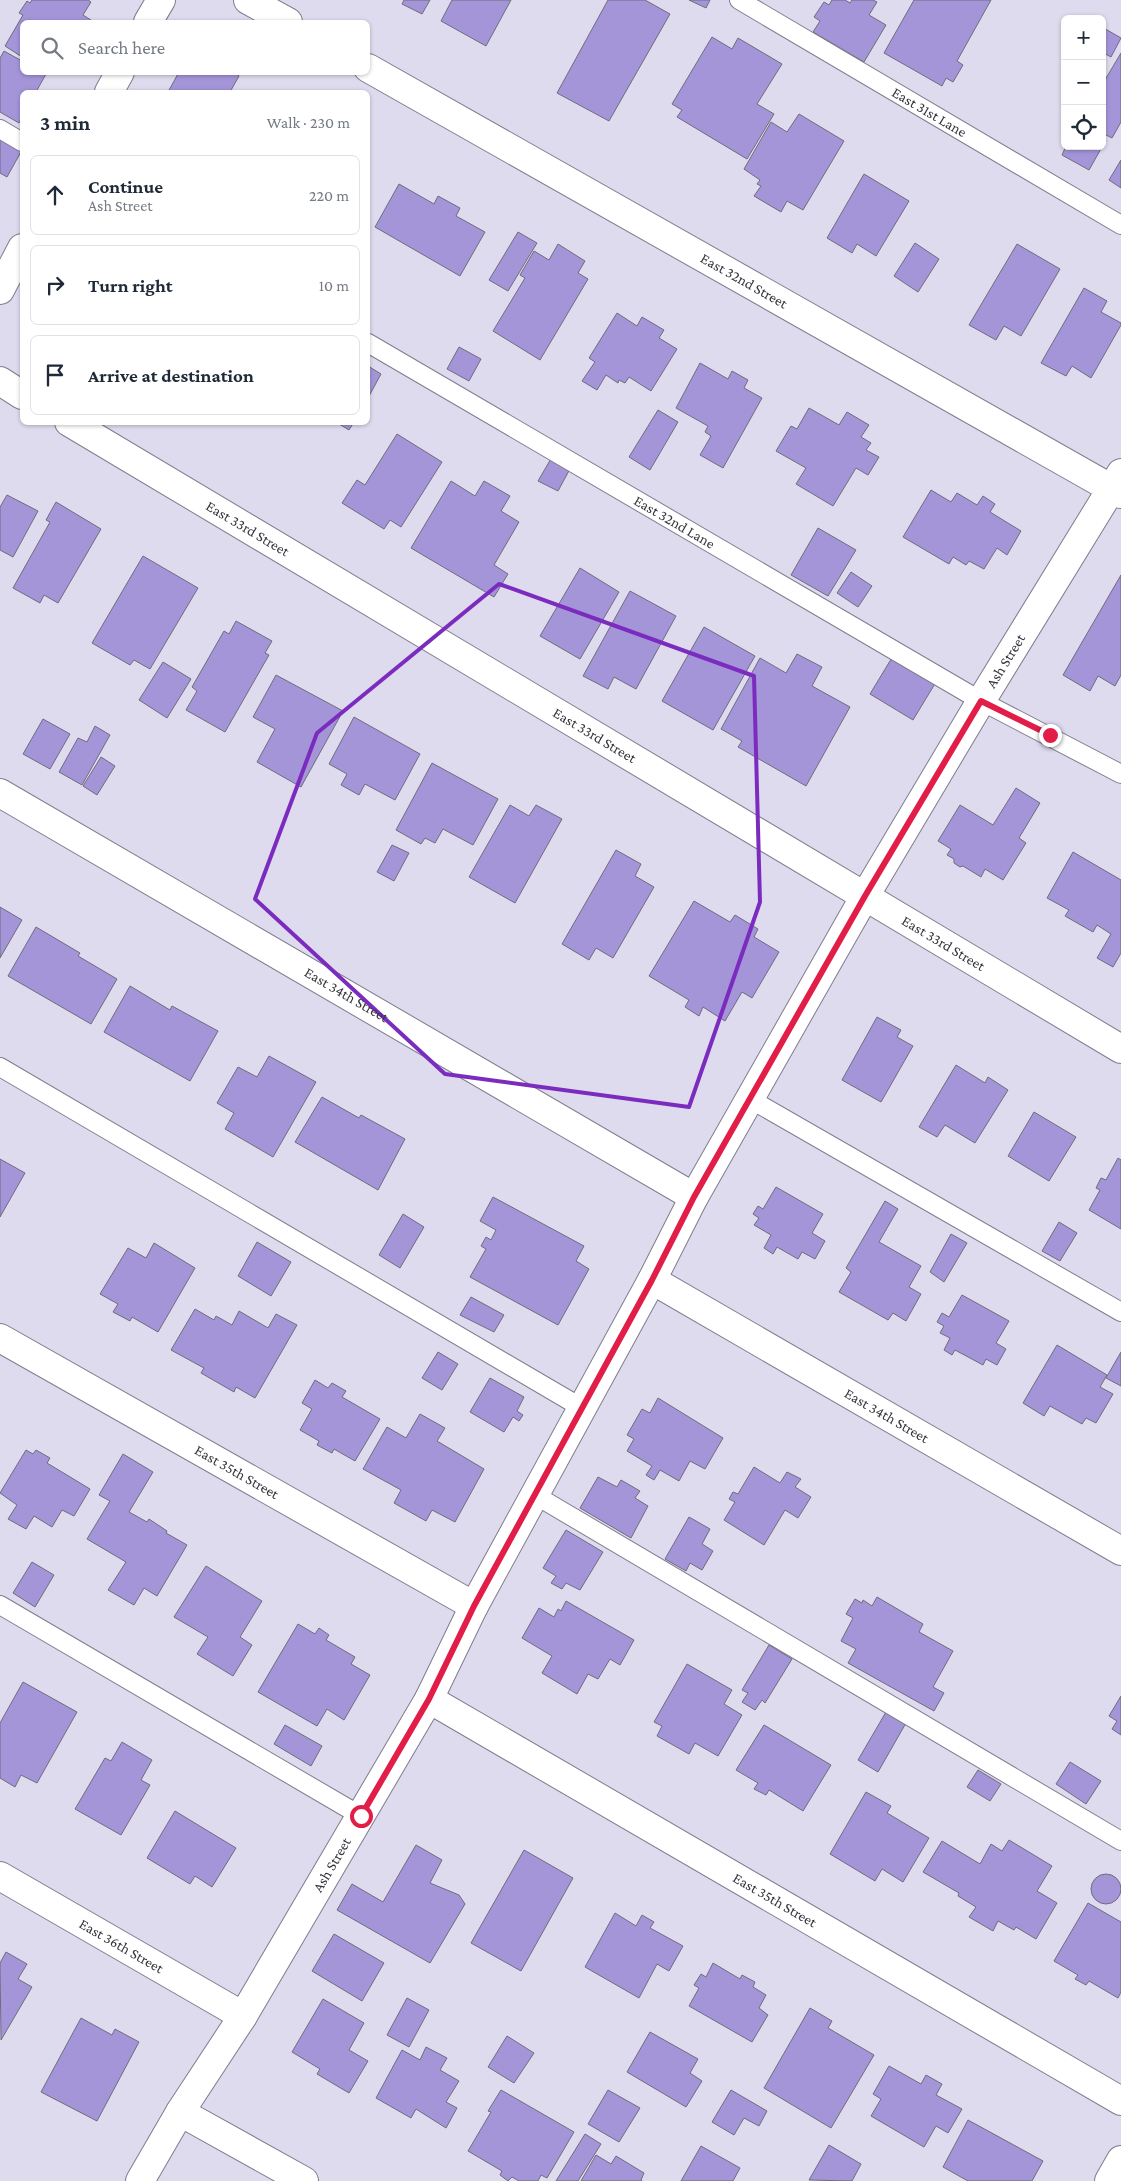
<!DOCTYPE html>
<html lang="en">
<head>
<meta charset="utf-8">
<style>
	:root { --surface:#fff; --page:#f6f6f7; --text:#1f2937; --muted:#747a83; --line:#e0e1e3 }
	body { margin:0; font-family:"Crimson Pro",serif; background:var(--page); color:var(--text) }
	.controls { position:absolute; right:15px; top:15px; display:grid; overflow:hidden; border-radius:8px; box-shadow:0 1px 4px #0004 }
	.controls button { width:45px; height:45px; display:grid; place-items:center; padding:0; border:0; border-bottom:1px solid var(--line); background:var(--surface); color:var(--text); font:25px sans-serif }
	.stop { position:absolute; width:15px; height:15px; margin:-11px; border:4px solid #e11d48; border-radius:50%; background:#fff }
	.stop.end { background:#e11d48; border-color:#fff; box-shadow:0 1px 5px #0008 }
	.list { margin:0; padding:0; list-style:none }
	h2 { display:flex; justify-content:space-between; align-items:center; height:65px; margin:0; padding:0 20px; font-size:21px }
	h2 small { font-size:16px; font-weight:400; color:var(--muted) }
	.list li { display:grid; grid-template-columns:32px 1fr auto; gap:15px; align-items:center; box-sizing:border-box; height:80px; margin:0 10px 10px; padding:0 10px; border:1px solid var(--line); border-radius:8px }
	.list b { display:block; font-size:19px; white-space:nowrap }
	.list p { margin:0; font-size:16px; white-space:nowrap; color:var(--muted) }
	.list em { font-size:16px; font-style:normal; color:var(--muted) }
	.icon { flex:none; width:28px; height:28px; fill:none; stroke:currentColor; stroke-width:2; stroke-linecap:round; stroke-linejoin:round }
	.map { position:relative; flex:none; width:1121px; height:2181px; overflow:hidden }
	.search { position:absolute; background:var(--surface); box-shadow:0 1px 4px #0004; left:20px; top:20px; width:350px; height:55px; display:flex; align-items:center; gap:12px; box-sizing:border-box; padding:0 18px; border-radius:8px; color:var(--muted); font-size:19px }
	.panel { position:absolute; background:var(--surface); box-shadow:0 1px 4px #0004; left:20px; top:90px; width:350px; height:335px; border-radius:8px }
	.map>svg:first-child { display:block }
	.building { fill:#a495d9; stroke:#6f6c7d }
	.lines { fill:none; stroke-linecap:round; stroke-linejoin:round }
	.lane-casing { stroke:#7f7c8d; stroke-width:20 }
	.street-casing { stroke:#7f7c8d; stroke-width:30 }
	.lane { stroke:#fff; stroke-width:18 }
	.street { stroke:#fff; stroke-width:28 }
	.route { stroke:#e11d48; stroke-width:6 }
	.marked { fill:none; stroke:#7b2cbf; stroke-width:4; stroke-linejoin:round }
	.labels { text-anchor:middle; stroke-width:5; stroke-linejoin:round; paint-order:stroke }
	.street-label { font-size:15px; fill:#36353c; stroke:#dfdbef }
</style>
</head>
<body>
<div class="map">
<svg width="1121" height="2181" viewBox="0 0 1121 2181">
	<rect width="100%" height="100%" fill="#dfdbef"/>
	<g class="building">
		<polygon points="32,0 88,0 91,2 83,15 94,22 22,22 22,57 5,46 23,15 19,13 27,1 30,3"/>
		<polygon points="404,0 430,0 422,14 402,4"/>
		<polygon points="452,0 511,0 486,46 441,21"/>
		<polygon points="608,0 645,0 670,14 609,121 557,93"/>
		<polygon points="689,0 710,0 706,8"/>
		<polygon points="832,0 845,0 850,3 852,0 873,0 877,2 869,15 886,25 864,62 813,32 820,21 814,17 824,2 829,5"/>
		<polygon points="914,0 991,0 957,61 963,65 953,82 946,78 942,86 884,53"/>
		<polygon points="1102,27 1121,38 1111,57 1102,52"/>
		<polygon points="712,37 732,49 738,38 782,64 757,104 774,114 747,159 677,117 682,110 672,104"/>
		<polygon points="4,51 22,61 22,72 46,74 36,92 22,92 22,117 19,123 0,112 0,58"/>
		<polygon points="1121,53 1121,122 1112,138 1102,133 1102,85"/>
		<polygon points="179,72 234,72 239,76 230,92 168,92"/>
		<polygon points="799,114 844,141 803,210 787,201 781,212 754,196 761,186 757,184 760,180 744,169 771,122 787,132"/>
		<polygon points="0,136 22,150 7,177 0,173"/>
		<polygon points="1102,138 1106,140 1089,170 1062,155 1066,146 1102,146"/>
		<polygon points="1121,160 1121,188 1109,180"/>
		<polygon points="864,174 909,201 876,256 857,244 852,253 827,238"/>
		<polygon points="399,184 434,204 438,196 460,208 456,216 485,232 460,276 375,227"/>
		<polygon points="518,232 537,243 508,291 489,280"/>
		<polygon points="915,243 939,259 918,292 894,276"/>
		<polygon points="558,244 585,261 578,273 588,279 540,360 493,331 525,278 520,275 534,251 549,260"/>
		<polygon points="1017,244 1060,269 1021,336 1004,326 996,340 969,325"/>
		<polygon points="1084,288 1107,301 1101,312 1121,323 1121,325 1091,378 1072,366 1066,376 1041,363"/>
		<polygon points="617,313 637,326 642,317 664,330 659,338 677,349 651,391 629,377 625,383 619,380 618,383 606,375 597,390 582,381 595,362 589,358"/>
		<polygon points="459,347 481,359 469,381 447,369"/>
		<polygon points="700,363 728,379 732,371 748,380 744,388 762,398 723,468 700,455 711,436 705,432 708,426 676,408"/>
		<polygon points="368,366 381,374 368,398"/>
		<polygon points="809,408 839,425 847,412 869,425 861,437 871,443 866,450 879,457 868,475 856,468 833,506 796,484 806,468 776,451 791,426 797,429"/>
		<polygon points="658,410 678,422 650,470 629,457"/>
		<polygon points="336,422 354,422 349,430"/>
		<polygon points="397,434 442,462 401,527 390,520 384,529 342,503 357,480 365,485"/>
		<polygon points="552,457 571,467 558,491 538,481"/>
		<polygon points="451,481 475,496 484,481 510,496 501,511 519,522 494,565 508,574 494,597 411,548"/>
		<polygon points="931,490 951,502 957,493 977,505 983,496 995,504 990,512 1021,531 1007,555 997,548 984,569 969,561 966,565 953,557 949,564 903,537"/>
		<polygon points="7,495 38,511 13,557 0,550 0,507"/>
		<polygon points="56,502 101,529 58,603 44,595 40,603 13,588 50,522 46,520"/>
		<polygon points="818,528 856,550 828,596 791,575"/>
		<polygon points="143,556 198,588 150,669 134,660 130,665 92,643"/>
		<polygon points="580,568 619,592 580,659 540,636"/>
		<polygon points="851,572 872,586 858,607 837,593"/>
		<polygon points="1121,575 1121,675 1115,686 1098,676 1090,691 1063,675"/>
		<polygon points="630,591 676,616 636,689 614,677 608,689 583,676"/>
		<polygon points="236,621 272,641 265,653 269,655 225,732 186,710 197,691 192,687 224,631 229,634"/>
		<polygon points="704,627 755,656 713,730 662,701"/>
		<polygon points="797,654 822,667 812,686 850,707 806,786 738,747 742,741 721,729 760,658 786,673"/>
		<polygon points="893,656 936,682 913,720 870,694"/>
		<polygon points="163,662 191,679 167,718 139,700"/>
		<polygon points="276,675 343,711 301,787 257,762 275,729 253,717"/>
		<polygon points="354,717 420,754 395,800 365,784 359,795 341,785 347,774 329,764"/>
		<polygon points="43,719 70,734 50,769 23,754"/>
		<polygon points="95,726 110,735 82,785 59,772 78,738 87,742"/>
		<polygon points="101,757 115,766 97,795 83,786"/>
		<polygon points="432,763 498,799 473,845 443,829 435,843 425,838 421,844 396,830"/>
		<polygon points="1016,788 1040,803 1019,838 1026,843 1003,880 985,869 981,877 963,866 960,867 954,863 954,859 947,855 951,849 938,841 960,805 993,825"/>
		<polygon points="510,805 529,816 536,805 562,819 515,903 469,877"/>
		<polygon points="392,845 409,853 394,881 377,872"/>
		<polygon points="616,850 641,864 635,876 654,887 613,958 596,948 589,960 562,944"/>
		<polygon points="1073,852 1121,880 1121,953 1113,967 1097,958 1111,934 1097,925 1093,932 1065,916 1069,910 1047,898"/>
		<polygon points="694,901 730,922 735,915 758,929 754,937 779,952 752,998 742,992 725,1021 703,1007 699,1016 685,1007 689,1000 649,976"/>
		<polygon points="0,907 22,920 0,958"/>
		<polygon points="36,927 80,953 78,956 117,979 91,1024 8,976"/>
		<polygon points="130,986 170,1010 172,1006 218,1031 190,1081 104,1032"/>
		<polygon points="877,1017 901,1030 897,1037 913,1046 881,1102 842,1080"/>
		<polygon points="269,1056 316,1082 273,1157 225,1129 234,1113 217,1103 238,1067 257,1077"/>
		<polygon points="956,1065 985,1083 988,1077 1008,1090 975,1143 945,1125 937,1137 919,1127"/>
		<polygon points="322,1097 359,1118 361,1115 405,1139 378,1190 295,1142"/>
		<polygon points="1034,1112 1076,1137 1049,1181 1008,1156"/>
		<polygon points="1118,1158 1121,1160 1121,1229 1089,1210 1100,1190 1096,1188 1101,1178 1106,1180"/>
		<polygon points="0,1159 25,1173 0,1217"/>
		<polygon points="776,1187 823,1214 812,1233 825,1241 815,1259 802,1252 798,1259 777,1247 773,1254 764,1248 771,1235 754,1225 759,1218 753,1214 758,1206 763,1209"/>
		<polygon points="493,1197 584,1246 576,1261 589,1269 558,1325 470,1277 486,1249 481,1246 486,1237 491,1240 496,1230 480,1221"/>
		<polygon points="885,1201 898,1209 879,1242 921,1266 909,1287 921,1294 906,1321 893,1313 888,1320 839,1292 851,1272 846,1268"/>
		<polygon points="403,1214 424,1227 400,1268 379,1255"/>
		<polygon points="1059,1222 1077,1233 1060,1261 1042,1251"/>
		<polygon points="951,1234 967,1243 944,1282 930,1272"/>
		<polygon points="257,1242 291,1262 271,1296 238,1276"/>
		<polygon points="154,1243 195,1268 158,1332 132,1317 130,1321 113,1312 118,1304 100,1294 128,1248 146,1258"/>
		<polygon points="962,1295 1009,1321 996,1343 1006,1349 997,1365 986,1359 983,1365 955,1350 952,1355 944,1350 950,1338 940,1333 944,1326 937,1322 942,1313 949,1317"/>
		<polygon points="471,1297 504,1315 494,1332 460,1315"/>
		<polygon points="195,1309 214,1320 216,1316 232,1325 239,1311 268,1328 276,1314 297,1325 255,1398 236,1387 234,1392 201,1373 204,1368 171,1350"/>
		<polygon points="1057,1345 1107,1375 1100,1387 1113,1394 1096,1423 1086,1418 1082,1424 1050,1406 1044,1416 1023,1403"/>
		<polygon points="438,1352 458,1364 442,1390 422,1378"/>
		<polygon points="1121,1352 1121,1386 1106,1378"/>
		<polygon points="490,1378 524,1397 517,1411 523,1415 519,1421 513,1417 504,1432 470,1412"/>
		<polygon points="315,1380 328,1388 332,1383 346,1391 342,1397 380,1419 355,1461 334,1449 332,1453 317,1445 319,1441 300,1430 312,1409 302,1403"/>
		<polygon points="658,1398 723,1438 705,1469 690,1461 679,1481 660,1470 654,1480 646,1475 652,1466 627,1451 634,1439 627,1435 642,1409 650,1413"/>
		<polygon points="420,1414 445,1428 437,1441 484,1469 455,1522 432,1510 426,1521 394,1503 401,1490 363,1469 387,1427 406,1438"/>
		<polygon points="26,1450 33,1454 36,1450 50,1458 47,1463 90,1489 74,1516 62,1510 52,1527 34,1516 26,1529 8,1519 17,1505 0,1493"/>
		<polygon points="123,1454 153,1472 129,1512 147,1522 149,1519 167,1531 166,1533 187,1545 157,1596 144,1588 134,1605 108,1590 126,1562 87,1539 110,1501 99,1495"/>
		<polygon points="754,1467 780,1483 787,1472 801,1479 795,1487 811,1497 798,1518 785,1510 764,1545 724,1520 735,1502 729,1499 733,1492 738,1494"/>
		<polygon points="598,1477 617,1487 621,1480 640,1491 635,1498 648,1506 631,1538 580,1508"/>
		<polygon points="689,1517 710,1529 702,1544 713,1551 702,1570 690,1563 686,1571 665,1559"/>
		<polygon points="566,1530 603,1552 580,1590 566,1583 562,1589 551,1583 556,1576 543,1568"/>
		<polygon points="32,1562 54,1575 35,1607 13,1593"/>
		<polygon points="206,1566 262,1601 240,1637 252,1645 233,1676 197,1654 208,1637 174,1617"/>
		<polygon points="877,1597 923,1624 919,1632 953,1651 933,1687 944,1693 934,1711 848,1663 856,1649 841,1641 853,1618 846,1614 855,1599 862,1603 863,1600 872,1606"/>
		<polygon points="566,1601 634,1640 620,1665 610,1659 598,1679 588,1674 577,1694 542,1673 552,1656 522,1638 539,1608 554,1617 558,1609 561,1611"/>
		<polygon points="298,1624 315,1634 319,1628 329,1635 326,1640 355,1657 351,1664 370,1675 344,1720 327,1709 317,1726 258,1692"/>
		<polygon points="769,1645 792,1659 765,1703 762,1700 755,1710 742,1702 748,1693 742,1690"/>
		<polygon points="687,1664 732,1690 724,1704 742,1715 718,1756 695,1743 689,1754 657,1736 662,1726 654,1722"/>
		<polygon points="23,1682 77,1712 37,1783 21,1775 15,1787 0,1778 0,1723"/>
		<polygon points="1121,1696 1121,1735 1112,1729 1117,1721 1109,1716"/>
		<polygon points="886,1712 906,1723 878,1772 858,1760"/>
		<polygon points="285,1725 322,1746 311,1766 274,1744"/>
		<polygon points="764,1725 831,1765 803,1811 769,1790 766,1795 754,1789 758,1783 736,1770"/>
		<polygon points="122,1742 152,1760 141,1780 150,1785 121,1835 75,1809 105,1758 111,1761"/>
		<polygon points="1070,1762 1101,1781 1086,1804 1056,1784"/>
		<polygon points="978,1770 1001,1784 990,1801 967,1787"/>
		<polygon points="866,1792 891,1806 887,1813 929,1838 903,1882 882,1869 875,1881 830,1854"/>
		<polygon points="175,1811 236,1848 212,1887 195,1876 190,1884 147,1858"/>
		<polygon points="1009,1840 1052,1866 1037,1891 1057,1903 1036,1939 1016,1927 1014,1930 998,1921 993,1931 969,1917 976,1907 958,1896 959,1893 923,1872 942,1841 980,1864 991,1844 1002,1851"/>
		<polygon points="416,1845 442,1860 430,1883 459,1895 465,1904 430,1963 337,1910 352,1884 383,1902"/>
		<polygon points="524,1850 573,1878 521,1971 471,1943"/>
		<circle cx="1106" cy="1889" r="15"/>
		<polygon points="1088,1903 1121,1922 1121,1992 1118,1998 1089,1981 1086,1985 1075,1979 1078,1975 1054,1961"/>
		<polygon points="615,1913 636,1926 642,1915 654,1922 650,1928 683,1946 669,1971 657,1964 639,1998 585,1967"/>
		<polygon points="334,1934 384,1963 362,2001 312,1971"/>
		<polygon points="6,1952 27,1964 18,1979 32,1987 1,2040 0,1963"/>
		<polygon points="713,1963 740,1979 742,1975 755,1982 753,1987 766,1995 759,2008 768,2015 752,2042 689,2006 699,1988 694,1985 701,1974 706,1977"/>
		<polygon points="407,1998 429,2010 409,2047 387,2035"/>
		<polygon points="323,1999 364,2023 349,2050 368,2061 349,2093 317,2074 320,2069 292,2052"/>
		<polygon points="810,2008 832,2021 828,2028 874,2055 831,2128 764,2088"/>
		<polygon points="81,2018 112,2035 115,2029 139,2042 97,2121 41,2092"/>
		<polygon points="650,2032 698,2059 690,2073 702,2081 686,2107 627,2072"/>
		<polygon points="507,2036 534,2053 514,2083 488,2067"/>
		<polygon points="426,2047 447,2058 440,2070 459,2081 446,2102 457,2108 446,2128 416,2109 411,2118 376,2098 402,2050 420,2060"/>
		<polygon points="889,2066 921,2084 926,2075 942,2084 936,2095 962,2109 948,2133 936,2126 924,2147 871,2116 881,2099 873,2094"/>
		<polygon points="501,2090 574,2132 547,2178 541,2175 538,2181 519,2181 512,2177 508,2181 500,2175 502,2171 468,2151 491,2112 488,2111"/>
		<polygon points="608,2090 640,2108 619,2142 588,2124"/>
		<polygon points="731,2090 767,2111 759,2126 744,2118 734,2135 712,2122"/>
		<polygon points="968,2120 1043,2161 1032,2181 968,2181 943,2167"/>
		<polygon points="585,2134 601,2144 578,2181 556,2181"/>
		<polygon points="829,2145 861,2164 852,2181 809,2180"/>
		<polygon points="701,2146 740,2168 733,2181 681,2181"/>
		<polygon points="596,2155 611,2164 616,2156 644,2173 641,2180 642,2181 581,2181"/>
	</g>
	<g class="lines">
		<defs>
			<g id="lane">
				<path id="s1" d="M739,0L1121,225"/>
				<polyline points="0,129 22,142"/>
				<path id="s2" d="M368,343L981,701L1121,774"/>
				<polyline points="0,1067 582,1408"/>
				<polyline points="750,1099 1121,1312"/>
				<polyline points="535,1495 1121,1841"/>
				<polyline points="0,1605 361,1816"/>
			</g>
			<g id="street">
				<polyline points="248,0 288,22"/>
				<polyline points="148,22 161,0"/>
				<path id="s3" d="M368,68L1121,494"/>
				<polyline points="109,92 120,72"/>
				<polyline points="0,290 22,248"/>
				<polyline points="0,381 22,395"/>
				<path id="s4" d="M69,422L1121,1049"/>
				<path id="s5" d="M0,793L694,1197"/>
				<path id="s6" d="M652,1280L1121,1551"/>
				<path id="s7" d="M0,1338L474,1606"/>
				<path id="s8" d="M429,1699L1121,2101"/>
				<path id="s9" d="M0,1876L243,2016"/>
				<polyline points="180,2112 304,2181"/>
				<path id="s10" d="M140,2181L180,2112L243,2016L429,1699L474,1606L652,1280L694,1197L865,896L981,701L1121,473"/>
				<polyline points="1109,2181 1121,2160"/>
			</g>
		</defs>
		<use href="#lane" class="lane-casing"/>
		<use href="#street" class="street-casing"/>
		<use href="#lane" class="lane"/>
		<use href="#street" class="street"/>
	</g>
	<g class="lines">
		<polyline class="route" points="361,1816 429,1699 474,1606 652,1280 694,1197 865,896 981,701 1050,735"/>
	</g>
	<path class="marked" d="M499,584L754,676L760,902L689,1107L445,1074L255,899L317,733Z"/>
	<g class="labels">
		<g class="street-label">
			<text dy="5" stroke="none"><textPath href="#s1" startOffset="221">East 31st Lane</textPath></text>
			<text dy="5" stroke="none"><textPath href="#s3" startOffset="432">East 32nd Street</textPath></text>
			<text dy="5" stroke="none"><textPath href="#s2" startOffset="355">East 32nd Lane</textPath></text>
			<text dy="5" stroke="none"><textPath href="#s4" startOffset="208">East 33rd Street</textPath></text>
			<text dy="5" stroke="none"><textPath href="#s10" startOffset="1750">Ash Street</textPath></text>
			<text dy="5" stroke="none"><textPath href="#s4" startOffset="612">East 33rd Street</textPath></text>
			<text dy="5" stroke="none"><textPath href="#s4" startOffset="1018">East 33rd Street</textPath></text>
			<text dy="5" stroke="none"><textPath href="#s5" startOffset="401">East 34th Street</textPath></text>
			<text dy="5" stroke="none"><textPath href="#s6" startOffset="271">East 34th Street</textPath></text>
			<text dy="5" stroke="none"><textPath href="#s7" startOffset="272">East 35th Street</textPath></text>
			<text dy="5" stroke="none"><textPath href="#s10" startOffset="370">Ash Street</textPath></text>
			<text dy="5" stroke="none"><textPath href="#s8" startOffset="400">East 35th Street</textPath></text>
			<text dy="5" stroke="none"><textPath href="#s9" startOffset="140">East 36th Street</textPath></text>
		</g>
	</g>
</svg>
<div class="controls">
<button>+</button>
<button>−</button>
<button><svg class="icon" aria-label="locate" viewBox="0 0 24 24"><circle cx="12" cy="12" r="6"/><path d="M12 2v4M12 18v4M2 12h4M18 12h4"/></svg></button>
</div>
<div class="stop" style="left:361px;top:1816px"></div>
<div class="stop end" style="left:1050px;top:735px"></div>
<div class="search"><svg class="icon" aria-label="search" viewBox="0 0 24 24"><circle cx="10" cy="10" r="6"/><path d="M15 15l6 6"/></svg>Search here</div>
<section class="panel">
<h2>3 min<small>Walk · 230 m</small></h2>
<ul class="list">
<li><svg class="icon" aria-label="ahead" viewBox="0 0 24 24"><path d="M12 20V5M6 11l6-6 6 6"/></svg><div><b>Continue</b><p>Ash Street</p></div><em>220 m</em></li>
<li><svg class="icon" aria-label="right" viewBox="0 0 24 24"><path d="M7 20v-9h11M14 6l5 5-5 5"/></svg><div><b>Turn right</b></div><em>10 m</em></li>
<li><svg class="icon" aria-label="arrive" viewBox="0 0 24 24"><path d="M6 21V4h12l-3 4 3 4H6"/></svg><div><b>Arrive at destination</b></div></li>
</ul>
</section>
</div>
</body>
</html>
